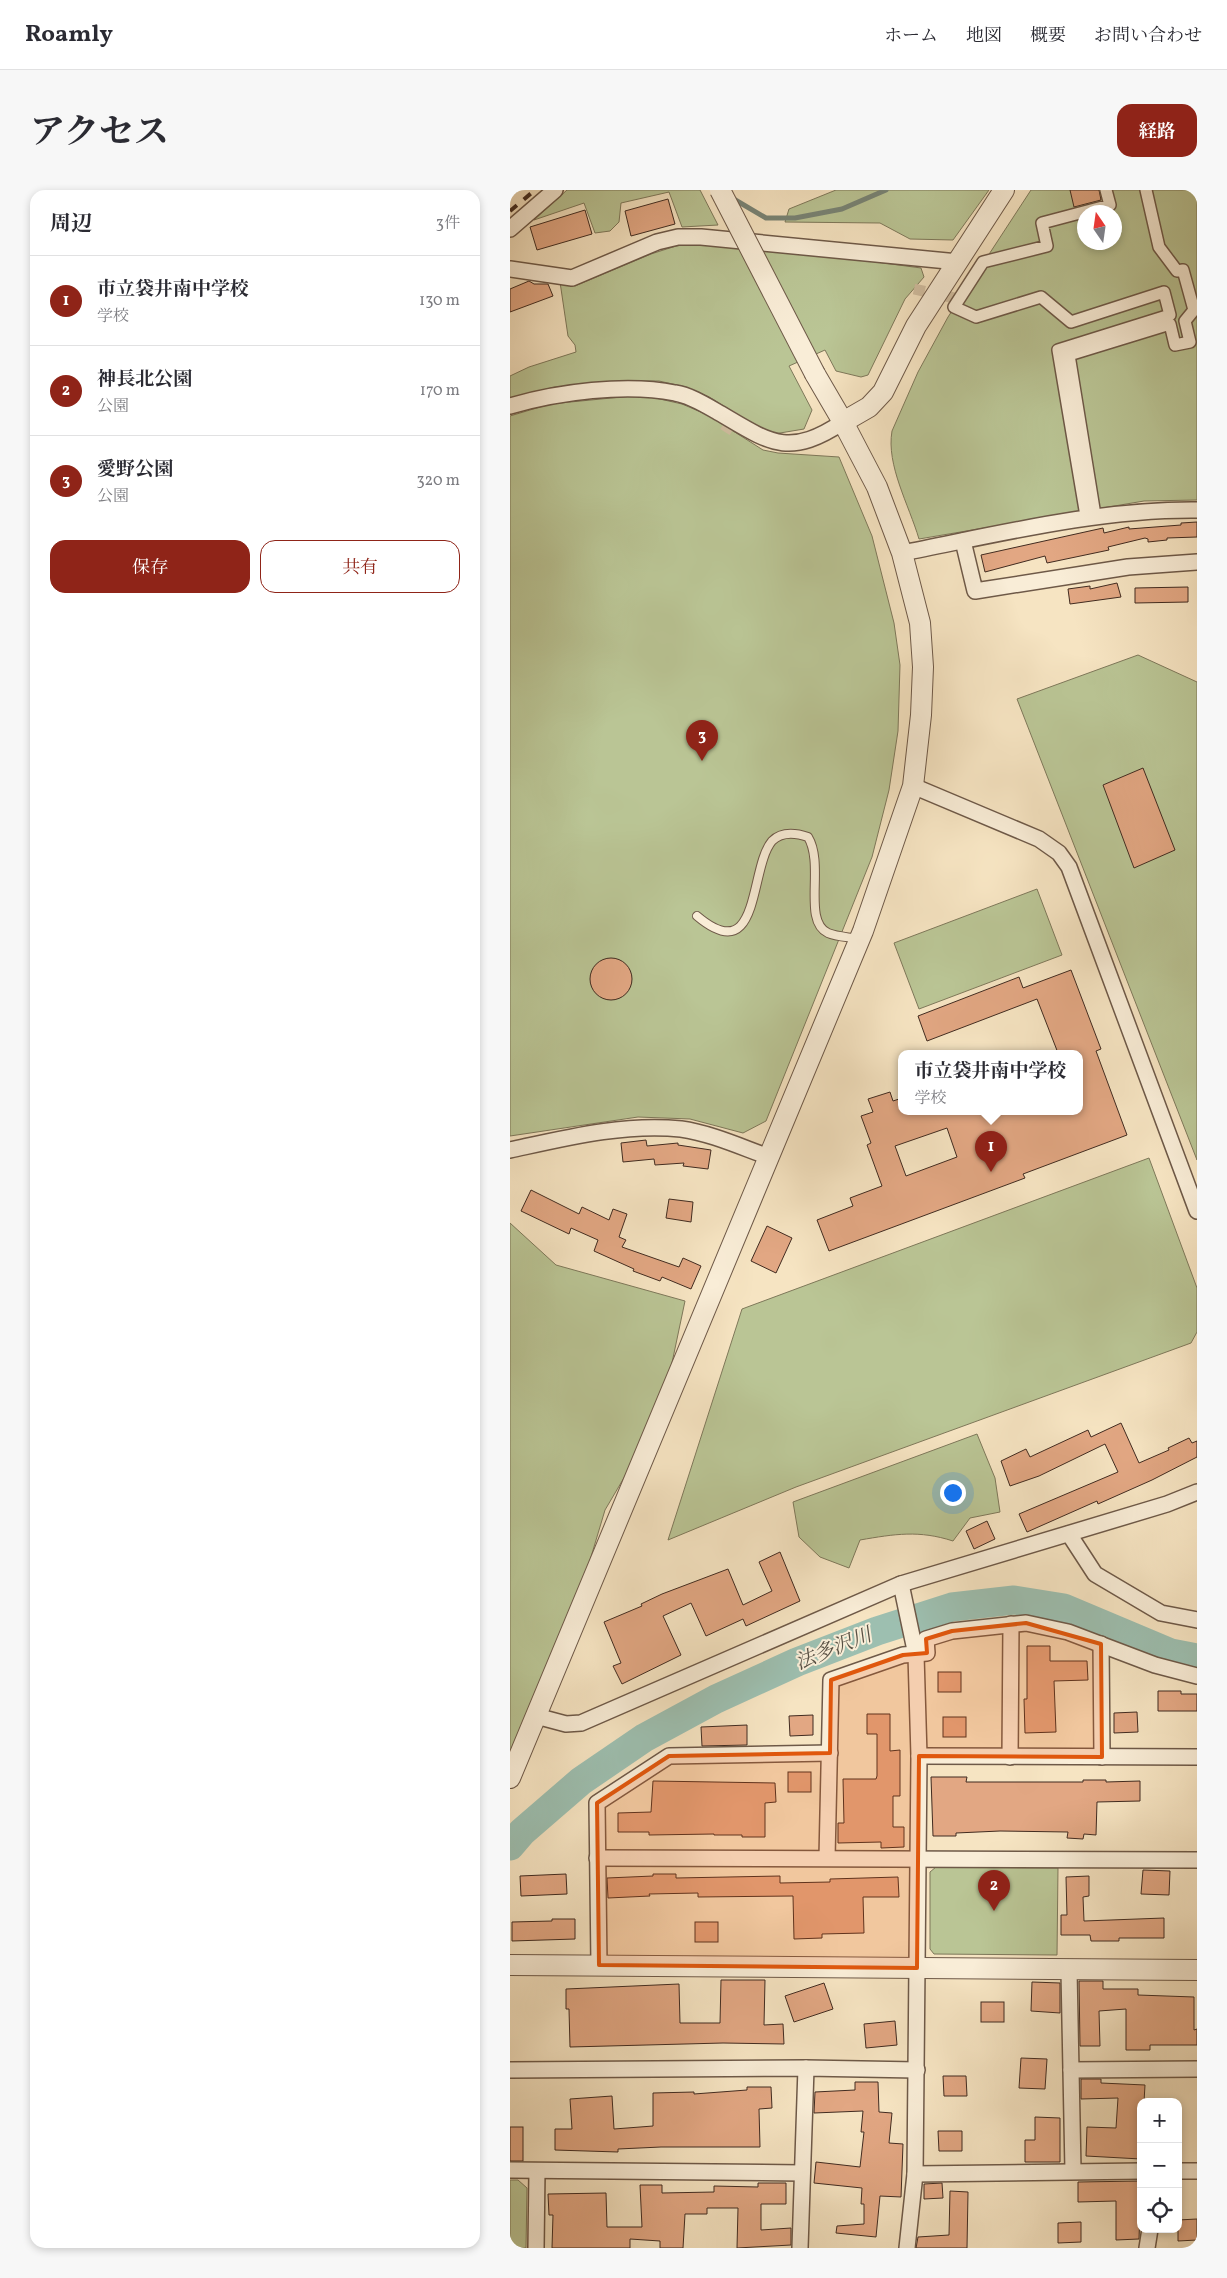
<!DOCTYPE html>
<html lang="ja">
<head>
<meta charset="utf-8">
<style>
	:root { --surface:#fff; --page:#f7f7f7; --text:#2b2b33; --muted:#7c7c81; --line:#e1e1e2; --accent:#8f2418 }
	body { margin:0; font-family:Vollkorn,"Noto Serif JP",serif; background:var(--page); color:var(--text) }
	.controls { position:absolute; right:15px; bottom:15px; display:grid; overflow:hidden; border-radius:10px; box-shadow:0 2px 8px #0003 }
	.controls button { width:45px; height:45px; display:grid; place-items:center; padding:0; border:0; border-bottom:1px solid var(--line); background:var(--surface); color:var(--text); font:25px sans-serif }
	.compass { position:absolute; left:567px; top:15px; width:45px; height:45px; border-radius:50%; background:var(--surface); box-shadow:0 2px 8px #0003; rotate:347deg }
	.you { position:absolute; left:442px; top:1302px; width:18px; height:18px; margin:-12px; border:4px solid #fff; border-radius:50%; background:#1a73e8; box-shadow:0 0 0 8px #1a73e833 }
	.badge { display:grid; place-items:center; width:32px; height:32px; border-radius:50%; background:var(--accent); color:#fff; font-size:16px; font-weight:700 }
	.pin { position:absolute; translate:-50% -41px; filter:drop-shadow(0 1px 2px #0008) }
	.pin::after { content:''; position:absolute; top:26px; width:18px; height:15px; background:inherit; clip-path:polygon(0 0,100% 0,50% 100%) }
	.popup { position:absolute; left:388px; top:860px; width:185px; height:65px; box-sizing:border-box; display:grid; place-content:center; border-radius:10px; background:var(--surface); filter:drop-shadow(0 1px 4px #0005); font-size:16px; white-space:nowrap; color:var(--muted) }
	.popup b { font-size:19px; color:var(--text) }
	.popup::after { content:''; position:absolute; left:50%; top:100%; margin-left:-10px; border:10px solid transparent; border-top-color:var(--surface) }
	.list { margin:0; padding:0; list-style:none }
	h2 { display:flex; justify-content:space-between; align-items:center; height:65px; margin:0; padding:0 20px; font-size:21px }
	h2 small { font-size:16px; font-weight:400; color:var(--muted) }
	.list li { display:grid; grid-template-columns:32px 1fr auto; gap:15px; align-items:center; box-sizing:border-box; height:90px; padding:0 20px; border-top:1px solid var(--line) }
	.list b { display:block; font-size:19px; white-space:nowrap }
	.list p { margin:0; font-size:16px; white-space:nowrap; color:var(--muted) }
	.list em { font-size:16px; font-style:normal; color:var(--muted) }
	.actions { display:flex; gap:10px; padding:15px 20px }
	.actions a { flex:1; padding:11px 0; border:1px solid var(--accent); border-radius:15px; text-align:center; font-size:18px; color:var(--accent) }
	.actions .main { background:var(--accent); color:#fff }
	.icon { flex:none; width:28px; height:28px; fill:none; stroke:currentColor; stroke-width:2; stroke-linecap:round; stroke-linejoin:round }
	.map { position:relative; flex:none; width:687px; height:2058px; overflow:hidden; border-radius:15px }
	header { display:flex; align-items:center; gap:30px; box-sizing:border-box; height:70px; padding:0 25px; background:var(--surface); border-bottom:1px solid var(--line) }
	header strong { font-size:24px }
	nav { display:flex; gap:28px; margin-inline-start:auto; font-size:18px }
	.intro { display:flex; align-items:center; justify-content:space-between; box-sizing:border-box; height:120px; padding:0 30px }
	h1 { margin:0; font-size:35px }
	.button { padding:12px 22px; border-radius:15px; background:var(--accent); color:#fff; font-size:18px; font-weight:700 }
	main { display:flex; gap:30px; padding:0 30px }
	aside { flex:1; background:var(--surface); border-radius:15px; box-shadow:0 2px 8px #0003 }
	.map>svg:first-child { display:block }
	.green { fill:#bac595; stroke:#7e785a; fill-rule:evenodd }
	.lines { fill:none; stroke-linecap:round; stroke-linejoin:round }
	.stream { stroke:#788476; stroke-width:5 }
	.river { stroke:#9dbfb0; stroke-width:29 }
	.building { fill:#e2a783; stroke:#412b20; fill-rule:evenodd }
	.pedestrian-tunnel { stroke:#d2bfa2; stroke-width:11; stroke-dasharray:11 5.5; stroke-linecap:butt }
	.service-casing { stroke:#6e5948; stroke-width:10 }
	.pedestrian-casing { stroke:#6e5948; stroke-width:14 }
	.minor-casing { stroke:#6e5948; stroke-width:18 }
	.tertiary-casing { stroke:#6e5948; stroke-width:22 }
	.service { stroke:#f9edd7; stroke-width:8 }
	.pedestrian { stroke:#f9edd7; stroke-width:11 }
	.minor { stroke:#f9edd7; stroke-width:15 }
	.tertiary { stroke:#f9edd7; stroke-width:20 }
	.rail { stroke:#412b20; stroke-width:4; stroke-dasharray:9 9; stroke-linecap:butt }
	.tertiary-bridge-casing { stroke:#6e5948; stroke-width:22; stroke-linecap:butt }
	.tertiary-bridge { stroke:#f9edd7; stroke-width:20 }
	.marked { fill:#e0570d; fill-opacity:0.2; stroke:#e0570d; stroke-width:4; stroke-linejoin:round }
	.labels { text-anchor:middle; stroke-width:4; stroke-linejoin:round; paint-order:stroke }
	.water-label { font-size:20px; font-style:italic; fill:#585044; stroke:#f9edd7 }
</style>
</head>
<body>
<header>
<strong>Roamly</strong>
<nav><a>ホーム</a><a>地図</a><a>概要</a><a>お問い合わせ</a></nav>
</header>
<div class="intro"><h1>アクセス</h1><a class="button">経路</a></div>
<main>
<aside>
<h2>周辺<small>3件</small></h2>
<ul class="list">
<li><span class="badge">1</span><div><b>市立袋井南中学校</b><p>学校</p></div><em>130 m</em></li>
<li><span class="badge">2</span><div><b>神長北公園</b><p>公園</p></div><em>170 m</em></li>
<li><span class="badge">3</span><div><b>愛野公園</b><p>公園</p></div><em>320 m</em></li>
</ul>
<div class="actions"><a class="main">保存</a><a>共有</a></div>
</aside>
<div class="map">
<svg width="687" height="2058" viewBox="0 0 687 2058">
	<rect width="100%" height="100%" fill="#f6e4c2"/>
	<filter id="stains"><feTurbulence type="fractalNoise" baseFrequency=".004" numOctaves="4"/><feColorMatrix values="0 0 0 0 .2 0 0 0 0 .09 0 0 0 0 .02 0 0 0 .5 -.17"/></filter>
	<radialGradient id="worn" r=".72"><stop offset=".6" stop-color="#630" stop-opacity="0"/><stop offset="1" stop-color="#630" stop-opacity=".3"/></radialGradient>
	<g class="green">
		<polygon points="57,0 190,0 208,35 172,37 159,2 111,13 109,32 100,41 85,43 74,13 24,30"/>
		<polygon points="326,0 479,0 443,50 400,49 370,33 275,32 279,19"/>
		<path d="M521,0H687V310L634,311L409,349C399,315 376,275 382,241L408,182L438,127ZM574,22H604V52H574Z"/>
		<polygon points="184,53 351,70 411,78 414,87 395,109 358,185 351,187 326,181 315,160 279,176 302,220 294,239 264,244 250,238 199,207 176,197 149,191 113,191 68,197 45,197 0,208 0,186 19,177 66,162 65,155 58,146 50,92 65,96 141,64 166,56"/>
		<polygon points="132,205 172,214 198,225 253,260 268,263 329,267 362,346 384,433 390,475 388,541 379,600 362,667 256,931 233,943 180,929 128,927 0,946 0,226 40,214"/>
		<polygon points="628,465 687,492 687,970 507,509"/>
		<polygon points="527,699 552,765 409,819 384,753"/>
		<polygon points="639,968 687,1098 687,1142 681,1153 286,1297 158,1350 232,1119"/>
		<polygon points="0,1033 46,1075 175,1111 151,1225 95,1320 52,1464 0,1588"/>
		<path d="M467,1244L485,1288L490,1322L460,1328L443,1351C409,1340 385,1344 350,1350L339,1378L310,1367L289,1347L283,1312Z"/>
		<polygon points="426,1677 548,1678 547,1765 424,1764 420,1759 420,1682"/>
		<polygon points="0,1990 8,1990 17,1998 16,2058 0,2058"/>
	</g>
	<g class="lines">
		<polyline class="stream" points="222,8 256,28 285,28 332,19 376,0"/>
		<polyline class="river" points="0,1656 12,1642 71,1591 134,1548 206,1509 287,1472 367,1441 442,1417 504,1410 554,1418 661,1463 687,1468"/>
	</g>
	<g class="building">
		<polygon points="560,0 589,0 591,10 564,17"/>
		<polygon points="158,9 165,34 121,46 115,21"/>
		<polygon points="75,20 82,44 27,60 20,37"/>
		<polygon points="19,91 24,94 38,94 43,106 0,122 0,99"/>
		<polygon points="687,332 687,347 657,348 657,350 638,352 638,349 635,348 598,357 599,360 537,373 535,366 475,382 471,365 593,338 594,343 619,337 619,339 671,335 671,333"/>
		<polygon points="607,393 611,407 560,414 558,399 580,396 580,399"/>
		<polygon points="678,397 678,412 625,413 625,398"/>
		<polygon points="633,578 665,660 624,678 593,595"/>
		<circle cx="101" cy="789" r="21"/>
		<path d="M561,780L591,859L586,861L617,945L513,984L515,988L319,1061L307,1030L343,1016L340,1008L372,996L357,955L361,953L351,926L363,922L358,909L380,902L383,911L392,908V921H570V863H548L527,809L417,851L408,826L509,787L513,798ZM437,938L447,967L396,986L385,956Z"/>
		<polygon points="136,950 137,956 168,953 168,955 201,960 198,979 173,976 174,973 145,975 144,969 113,972 111,953"/>
		<polygon points="21,1000 69,1024 72,1017 99,1030 103,1019 117,1024 109,1047 116,1050 112,1057 169,1077 173,1068 191,1076 181,1099 152,1087 150,1091 123,1081 124,1079 84,1061 88,1050 61,1038 59,1044 11,1021"/>
		<polygon points="159,1009 183,1012 181,1032 156,1028"/>
		<polygon points="257,1036 282,1048 266,1083 241,1071"/>
		<polygon points="611,1233 629,1273 659,1260 658,1258 679,1248 682,1253 687,1251 687,1267 642,1290 588,1314 587,1311 517,1342 509,1324 608,1282 595,1254 529,1286 500,1296 491,1271 516,1259 520,1267 578,1240 581,1247"/>
		<polygon points="477,1331 485,1349 464,1359 456,1341"/>
		<polygon points="270,1362 290,1411 236,1436 233,1429 196,1446 181,1413 153,1426 171,1465 112,1494 103,1476 111,1473 94,1432 132,1416 131,1414 152,1404 218,1379 233,1415 262,1401 249,1372"/>
		<polygon points="517,1456 540,1456 540,1471 577,1471 578,1490 544,1491 546,1542 515,1543 514,1509 517,1509"/>
		<rect x="428" y="1482" width="23" height="20"/>
		<polygon points="648,1501 671,1501 671,1504 687,1504 687,1521 648,1521"/>
		<polygon points="627,1522 628,1542 604,1543 604,1523"/>
		<polygon points="357,1524 380,1524 380,1561 390,1560 390,1606 383,1606 383,1637 394,1637 394,1657 371,1658 371,1652 328,1653 328,1633 334,1633 333,1589 366,1589 367,1586 367,1544 357,1544"/>
		<polygon points="303,1525 303,1545 280,1546 279,1526"/>
		<rect x="433" y="1527" width="23" height="20"/>
		<polygon points="237,1535 237,1555 192,1556 191,1537"/>
		<rect x="278" y="1582" width="23" height="20"/>
		<polygon points="421,1587 457,1587 456,1592 573,1592 573,1590 596,1590 596,1592 630,1591 630,1611 587,1612 586,1645 574,1644 573,1649 557,1648 558,1642 490,1641 446,1643 446,1646 423,1646"/>
		<polygon points="143,1591 265,1593 266,1612 255,1613 255,1647 232,1647 232,1645 204,1645 204,1644 139,1645 139,1642 108,1642 108,1623 141,1622"/>
		<polygon points="633,1680 660,1681 659,1705 631,1704"/>
		<polygon points="56,1684 57,1704 11,1706 10,1686"/>
		<polygon points="143,1684 166,1684 166,1688 270,1686 270,1693 320,1692 320,1689 388,1687 389,1707 353,1707 354,1743 312,1744 312,1748 284,1749 283,1706 188,1707 188,1703 139,1704 140,1706 98,1708 97,1688 143,1686"/>
		<polygon points="579,1686 579,1706 573,1707 574,1731 654,1728 654,1748 609,1748 609,1751 581,1751 580,1745 551,1745 551,1725 557,1725 556,1687"/>
		<polygon points="42,1729 65,1729 65,1749 2,1751 2,1732 42,1731"/>
		<rect x="185" y="1732" width="23" height="20"/>
		<polygon points="211,1790 255,1790 254,1835 273,1834 274,1854 213,1853 60,1857 59,1819 56,1819 56,1799 169,1794 170,1833 210,1833"/>
		<polygon points="569,1791 593,1791 593,1799 628,1799 628,1805 684,1807 684,1840 687,1839 687,1855 640,1855 640,1860 616,1860 616,1819 589,1821 590,1856 570,1856"/>
		<polygon points="522,1792 550,1793 550,1823 521,1821"/>
		<polygon points="314,1793 323,1819 284,1832 275,1806"/>
		<rect x="471" y="1812" width="23" height="20"/>
		<polygon points="385,1831 387,1855 356,1858 354,1834"/>
		<polygon points="511,1868 537,1869 535,1899 509,1898"/>
		<polygon points="433,1886 456,1886 457,1906 434,1906"/>
		<polygon points="571,1889 591,1889 591,1893 635,1895 634,1912 631,1912 631,1969 576,1966 577,1937 606,1938 608,1908 571,1909"/>
		<polygon points="345,1892 368,1892 369,1922 382,1923 379,1953 393,1954 391,2007 370,2006 366,2047 326,2043 327,2036 354,2034 354,2014 351,2014 352,1998 304,1993 306,1972 350,1977 354,1942 351,1942 353,1921 304,1923 305,1902 345,1900"/>
		<polygon points="237,1897 261,1897 262,1918 249,1919 250,1957 151,1957 108,1959 108,1962 45,1960 45,1939 62,1939 60,1909 102,1906 104,1939 143,1936 143,1903 184,1902 184,1904 237,1900"/>
		<polygon points="525,1927 550,1928 550,1972 515,1972 515,1950 525,1950"/>
		<rect x="0" y="1937" width="13" height="34"/>
		<polygon points="428,1941 452,1941 452,1961 429,1961"/>
		<polygon points="631,1991 629,2049 606,2050 606,2011 568,2012 568,1992"/>
		<polygon points="248,1993 276,1993 276,2014 251,2014 251,2040 281,2038 281,2055 227,2058 228,2018 197,2018 197,2024 175,2024 173,2058 150,2058 150,2051 120,2049 120,2058 42,2058 43,2025 39,2025 38,2004 96,2003 97,2037 132,2037 130,1995 152,1995 152,2003 204,2002 204,1996 248,1997"/>
		<polygon points="432,1993 433,2008 414,2009 414,1994"/>
		<polygon points="440,2001 458,2002 457,2058 406,2058 408,2047 439,2045"/>
		<polygon points="687,2029 687,2050 668,2051 668,2030"/>
		<polygon points="571,2032 571,2052 548,2053 548,2033"/>
	</g>
	<g class="lines">
		<g class="pedestrian-tunnel">
			<polyline points="404,99 449,109"/>
			<polyline points="215,242 227,223"/>
		</g>
		<defs>
			<path id="service" d="M187,726C251,780 239,678 262,651C272,641 286,643 298,647C315,675 292,731 318,743C327,747 340,747 349,749"/>
			<polyline id="pedestrian" points="596,0 600,15 532,33 537,56 473,72 444,117 466,127 531,107 561,132 654,102 660,125 548,160 575,320 584,319 559,165 660,134 665,155 680,152 675,131 684,120 673,80 667,81 649,57 636,0"/>
			<g id="minor">
				<polyline points="0,39 45,0"/>
				<polyline points="0,79 62,88 147,52 168,47 191,47 448,72"/>
				<path d="M0,216C48,202 116,193 165,203C179,205 194,214 206,221C259,252 277,269 333,232"/>
				<polyline points="453,351 465,401 618,377 687,372"/>
				<path d="M392,363C489,344 588,319 687,320"/>
				<polyline points="403,596 529,649 549,663 559,677 687,1021"/>
				<path d="M0,960C55,948 114,933 171,939C200,943 231,957 259,967"/>
				<polyline points="559,1344 585,1384 651,1423 687,1430"/>
				<polyline points="391,1394 406,1465 409,1566 405,1984 397,2058"/>
				<polyline points="591,1454 592,1567"/>
				<polyline points="26,1526 56,1534 71,1533 391,1394 657,1314 687,1302"/>
				<polyline points="409,1566 687,1567"/>
				<polyline points="500,1567 501,1434"/>
				<polyline points="87,1668 687,1670"/>
				<polyline points="317,1668 321,1490 393,1465 417,1463 416,1449 442,1441 516,1433 558,1442 645,1475 687,1486"/>
				<polyline points="89,1775 87,1613 159,1566 320,1563"/>
				<polyline points="559,1781 563,1980"/>
				<polyline points="0,1880 296,1878 407,1880"/>
				<polyline points="561,1880 687,1879"/>
				<polyline points="0,1980 292,1983"/>
				<polyline points="668,1981 687,1981"/>
				<polyline points="405,1984 631,1981"/>
				<polyline points="26,2058 27,1981"/>
				<polyline points="290,2058 296,1878"/>
				<polyline points="637,2058 640,2039"/>
			</g>
			<g id="tertiary">
				<polyline points="333,232 359,217 373,202 406,136 494,0"/>
				<polyline points="0,1588 353,741 403,596 411,525 413,477 410,433 392,363 367,297 333,232 305,184"/>
				<polyline points="0,1775 687,1780"/>
			</g>
		</defs>
		<use href="#service" class="service-casing"/>
		<use href="#pedestrian" class="pedestrian-casing"/>
		<use href="#minor" class="minor-casing"/>
		<use href="#tertiary" class="tertiary-casing"/>
		<use href="#service" class="service"/>
		<use href="#pedestrian" class="pedestrian"/>
		<use href="#minor" class="minor"/>
		<use href="#tertiary" class="tertiary"/>
		<g class="rail">
			<polyline points="0,5 6,0"/>
			<polyline points="0,21 25,0"/>
		</g>
		<defs>
			<polyline id="tertiary-bridge" points="210,0 305,184"/>
		</defs>
		<use href="#tertiary-bridge" class="tertiary-bridge-casing"/>
		<use href="#tertiary-bridge" class="tertiary-bridge"/>
	</g>
	<path class="marked" d="M516,1433L591,1454L592,1567L409,1566L407,1778L89,1775L87,1613L159,1566L320,1563L321,1490L393,1465L417,1463L416,1449L442,1441Z"/>
	<g class="labels">
		<g class="water-label">
			<text transform="translate(323 1458) rotate(-22)" y="7">法多沢川</text>
		</g>
	</g>
	<rect width="100%" height="100%" filter="url(#stains)"/>
	<rect width="100%" height="100%" fill="url(#worn)"/>
</svg>
<div class="controls">
<button>+</button>
<button>−</button>
<button><svg class="icon" aria-label="locate" viewBox="0 0 24 24"><circle cx="12" cy="12" r="6"/><path d="M12 2v4M12 18v4M2 12h4M18 12h4"/></svg></button>
</div>
<svg class="compass" viewBox="-18 -18 36 36"><path d="M0-13l5 13h-10z" fill="#e53935"/><path d="M0 13l5-13h-10z" fill="#7c7c81"/></svg>
<div class="you"></div>
<div class="pin badge" style="left:481px;top:982px">1</div>
<div class="popup"><b>市立袋井南中学校</b>学校</div>
<div class="pin badge" style="left:484px;top:1721px">2</div>
<div class="pin badge" style="left:192px;top:571px">3</div>
</div>
</main>
</body>
</html>
